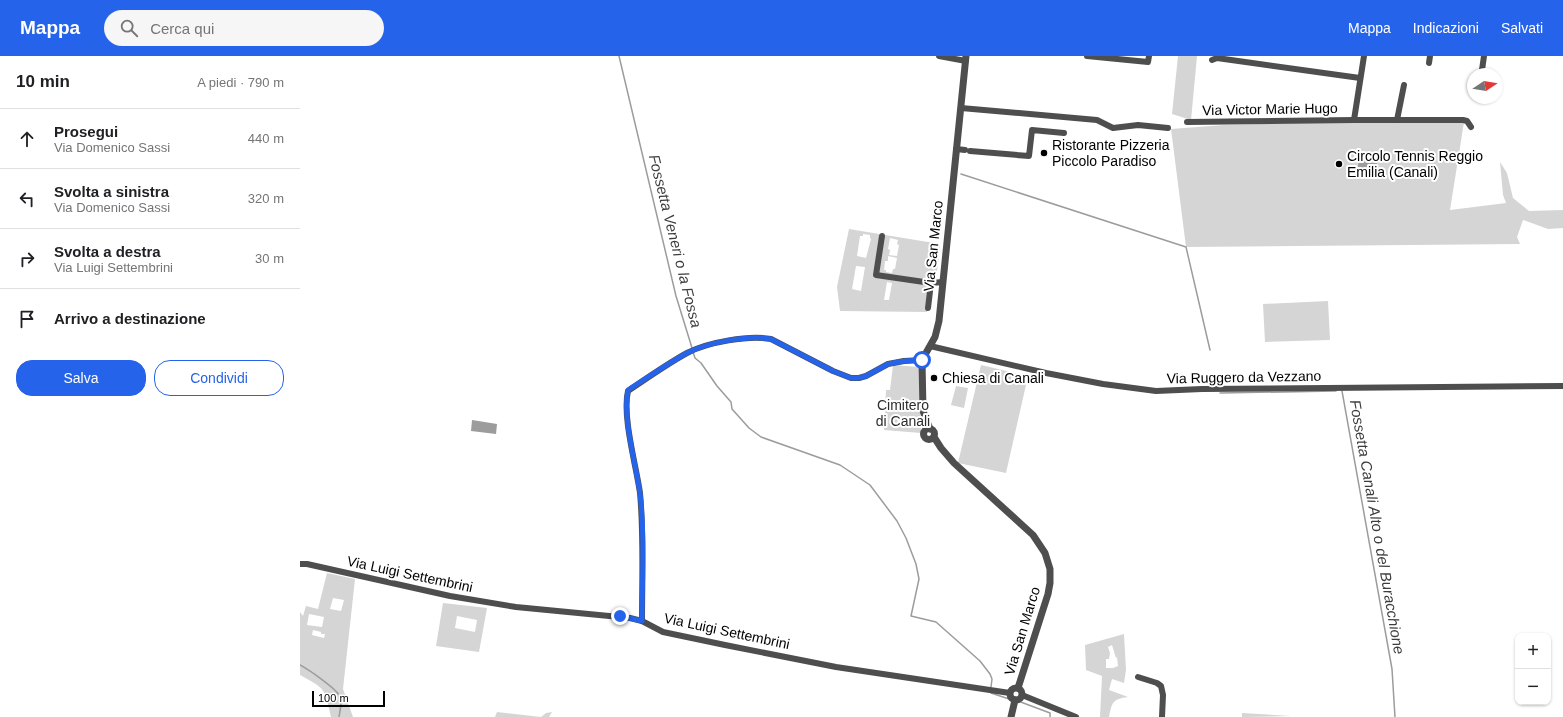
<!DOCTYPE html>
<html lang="it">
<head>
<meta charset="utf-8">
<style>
	:root { --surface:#fff; --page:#f6f6f6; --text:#202124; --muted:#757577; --line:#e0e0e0; --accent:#2563eb }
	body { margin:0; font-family:Helvetica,sans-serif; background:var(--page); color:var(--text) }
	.controls { position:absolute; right:12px; bottom:12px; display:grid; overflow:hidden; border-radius:8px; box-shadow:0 1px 3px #0004 }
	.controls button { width:36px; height:36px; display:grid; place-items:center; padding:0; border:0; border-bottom:1px solid var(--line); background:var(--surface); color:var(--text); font:20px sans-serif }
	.compass { position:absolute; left:1167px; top:12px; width:36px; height:36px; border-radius:50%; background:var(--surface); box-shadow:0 1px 3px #0004; rotate:78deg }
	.scale { position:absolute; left:12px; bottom:10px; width:73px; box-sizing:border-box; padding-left:4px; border:2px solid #000; border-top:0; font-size:11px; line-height:14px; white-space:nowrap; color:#000; -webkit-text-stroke:3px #fff; paint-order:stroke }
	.stop { position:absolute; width:12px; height:12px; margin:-9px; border:3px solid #2563eb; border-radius:50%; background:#fff }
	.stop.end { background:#2563eb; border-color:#fff; box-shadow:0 1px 4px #0008 }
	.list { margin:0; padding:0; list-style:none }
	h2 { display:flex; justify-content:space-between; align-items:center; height:52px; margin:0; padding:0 16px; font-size:17px }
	h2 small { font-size:13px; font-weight:400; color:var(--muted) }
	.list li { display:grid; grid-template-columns:26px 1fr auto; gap:12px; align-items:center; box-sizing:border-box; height:60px; padding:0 16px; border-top:1px solid var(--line) }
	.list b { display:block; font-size:15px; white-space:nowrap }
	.list p { margin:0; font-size:13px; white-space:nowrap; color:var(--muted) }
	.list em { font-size:13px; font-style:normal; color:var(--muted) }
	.actions { display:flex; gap:8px; padding:12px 16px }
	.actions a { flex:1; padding:9px 0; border:1px solid var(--accent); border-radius:16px; text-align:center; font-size:14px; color:var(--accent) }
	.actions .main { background:var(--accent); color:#fff }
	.icon { flex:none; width:22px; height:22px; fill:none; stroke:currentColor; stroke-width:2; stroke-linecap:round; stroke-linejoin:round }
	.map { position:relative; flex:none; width:1263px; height:661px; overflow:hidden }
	header { display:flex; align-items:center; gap:24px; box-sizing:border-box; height:56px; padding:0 20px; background:var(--accent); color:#fff }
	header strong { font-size:19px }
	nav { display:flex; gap:22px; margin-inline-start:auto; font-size:14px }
	.search { width:280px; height:36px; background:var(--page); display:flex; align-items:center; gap:10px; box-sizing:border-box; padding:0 14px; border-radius:22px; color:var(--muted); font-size:15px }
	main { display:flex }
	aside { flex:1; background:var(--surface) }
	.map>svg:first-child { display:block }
	.green { fill:#d5d5d5; fill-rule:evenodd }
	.water { fill:#9c9c9c }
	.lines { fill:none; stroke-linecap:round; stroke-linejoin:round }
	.stream { stroke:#9c9c9c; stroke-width:1.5 }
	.minor { stroke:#4e4e4e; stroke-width:6 }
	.tertiary { stroke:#4e4e4e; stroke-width:7 }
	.route { stroke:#2563eb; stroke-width:5 }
	.poi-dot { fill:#000; stroke:#fff; stroke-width:1.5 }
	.labels { text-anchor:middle; stroke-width:4; stroke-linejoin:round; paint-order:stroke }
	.street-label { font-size:14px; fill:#000; stroke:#fff }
	.poi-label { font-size:14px; fill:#000; stroke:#fff; text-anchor:start }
	.park-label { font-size:14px; fill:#2c2c2c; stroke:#fff }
	.water-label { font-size:15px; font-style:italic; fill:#3d3d3d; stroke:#fff }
</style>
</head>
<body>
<header>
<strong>Mappa</strong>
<div class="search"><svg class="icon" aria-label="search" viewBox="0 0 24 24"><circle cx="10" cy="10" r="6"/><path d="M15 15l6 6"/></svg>Cerca qui</div>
<nav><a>Mappa</a><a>Indicazioni</a><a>Salvati</a></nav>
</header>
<main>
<aside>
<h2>10 min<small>A piedi · 790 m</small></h2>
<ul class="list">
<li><svg class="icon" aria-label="ahead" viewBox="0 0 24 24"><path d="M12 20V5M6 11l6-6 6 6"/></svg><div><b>Prosegui</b><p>Via Domenico Sassi</p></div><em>440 m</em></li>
<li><svg class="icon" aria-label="left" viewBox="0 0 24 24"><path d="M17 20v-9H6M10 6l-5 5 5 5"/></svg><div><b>Svolta a sinistra</b><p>Via Domenico Sassi</p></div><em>320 m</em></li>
<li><svg class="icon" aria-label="right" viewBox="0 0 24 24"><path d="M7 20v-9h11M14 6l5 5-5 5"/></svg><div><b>Svolta a destra</b><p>Via Luigi Settembrini</p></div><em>30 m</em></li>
<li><svg class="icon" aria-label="arrive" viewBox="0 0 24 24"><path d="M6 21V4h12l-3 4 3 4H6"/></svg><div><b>Arrivo a destinazione</b></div></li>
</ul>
<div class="actions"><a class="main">Salva</a><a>Condividi</a></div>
</aside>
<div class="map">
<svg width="1263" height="661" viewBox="0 0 1263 661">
	<rect width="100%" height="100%" fill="#fff"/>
	<g class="green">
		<polygon points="878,0 897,0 891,64 872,58"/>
		<polygon points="1037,66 1164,66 1150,154 1206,147 1203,139 1200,106 1207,117 1213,142 1229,155 1263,154 1263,172 1248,173 1223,164 1217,181 1220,188 886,191 871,73 924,69"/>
		<path d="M549,173L640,188L636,226L631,227L627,256L540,255L537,231ZM563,178L570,179V182L571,183L566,202L557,200L560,180H563ZM590,182L598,184L597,188L599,189L597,200L589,199L590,194L588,193ZM588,200L597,202L595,213H593L592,217L586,216V214H584L585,205H588ZM556,210L565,211L561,235L552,233ZM587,226L592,227L589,244H584Z"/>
		<polygon points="1028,245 1030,284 965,286 963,248"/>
		<polygon points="593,309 619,311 621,377 584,374 586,334 590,334"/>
		<polygon points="681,309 728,320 706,417 658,407"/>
		<polygon points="656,330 668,332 664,352 651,349"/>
		<path d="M27,517L55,523L43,633L53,661H31C25,633 26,633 0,619V556L3,560L6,550L18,553ZM33,542L44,544L41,555L30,553ZM9,558L24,561L22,571L7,569ZM13,574L21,576V578H25L24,582L12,579Z"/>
		<path d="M143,547L187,552L179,596L136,590ZM157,560L177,564L175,576L155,572Z"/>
		<path d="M824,578L826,614L824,627L812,623L809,634L828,641C812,643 812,647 809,661H800L802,620L786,614L785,589ZM812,589L816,602L817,601L818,610L813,612H806V603H809L810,597L808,591Z"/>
		<polygon points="197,656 241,661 246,657 252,656 249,661 195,661"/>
		<polygon points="942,657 991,660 942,661"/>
	</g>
	<g class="water">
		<polygon points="1059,103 1063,103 1066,107 1077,107 1075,122 1071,123 1066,119 1057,119"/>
		<polygon points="172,364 197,368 196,378 171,375"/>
	</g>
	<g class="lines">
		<g class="stream">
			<polyline points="319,0 376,240 392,292"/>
			<polyline points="661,118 886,191 910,294"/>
			<polyline points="393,296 395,302 401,307 417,330 431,346 432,353 449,372 461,381 540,409 570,429 597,465 606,482 616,508 619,523 611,560 636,566 680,605 690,618 692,623 691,631"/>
			<polyline points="1042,335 1092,613 1095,661"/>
			<polyline points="920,337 1036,335"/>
			<path d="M0,609C9,614 34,631 39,639C43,645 40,654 39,661"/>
			<polyline points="691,637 712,644"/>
			<polyline points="718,645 750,657 750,661"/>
		</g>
		<g class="minor">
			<polyline points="639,0 666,5"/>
			<polyline points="787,0 848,6 849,0"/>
			<polyline points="1064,0 1054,64 1163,64 1167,65 1171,71"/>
			<polyline points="912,4 917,2 1060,22"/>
			<polyline points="1129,7 1130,0"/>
			<polyline points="1182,14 1184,0"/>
			<polyline points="661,52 797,64 813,72 838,69 868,72"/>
			<polyline points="1097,64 1104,29"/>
			<polyline points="887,66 1054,64"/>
			<polyline points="656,93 665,94"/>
			<polyline points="670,95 729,100 732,74 764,77"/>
			<polyline points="582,180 576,219 631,227"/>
			<polyline points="628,252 631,227 643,226"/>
			<polyline points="630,290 746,317 803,328 856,335 902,333 1263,330"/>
			<polyline points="0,508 7,508 150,540 216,551 330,562 342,565 363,576 425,589 536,611 710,637"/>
			<path d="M342,565C342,522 344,479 340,437C336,409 322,360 328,335C347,322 367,308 387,297C408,286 449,279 471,283L533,315L551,322H559L566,320L588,308L604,305L622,304"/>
			<polyline points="838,621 857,627 861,630 863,639 862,661"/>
			<polyline points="722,639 776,661"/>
		</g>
		<g class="tertiary">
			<circle cx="629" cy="378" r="5.5"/>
			<polyline points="630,373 623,355 622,304 635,281 639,265 666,0"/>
			<polyline points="634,381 641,392 654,407 733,479 745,497 750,513 750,527 748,538 718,632"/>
			<circle cx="716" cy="638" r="6"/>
			<polyline points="711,661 715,644"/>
		</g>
	</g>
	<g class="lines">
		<path class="route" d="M320,560L342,565C342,522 345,479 340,437C336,409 322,360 328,334C347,322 367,308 387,297C408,286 449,279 471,283L533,315L551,322H559L566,320L588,308L604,305L622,304"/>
	</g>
	<g class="poi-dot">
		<circle cx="744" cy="97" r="4"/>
		<circle cx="1039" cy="108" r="4"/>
		<circle cx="634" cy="322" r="4"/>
	</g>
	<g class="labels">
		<g class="street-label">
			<text transform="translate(970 53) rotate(-1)" y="5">Via Victor Marie Hugo</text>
			<text transform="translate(633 190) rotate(-84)" y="5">Via San Marco</text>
			<text transform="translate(944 321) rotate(-1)" y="5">Via Ruggero da Vezzano</text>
			<text transform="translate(110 518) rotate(12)" y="5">Via Luigi Settembrini</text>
			<text transform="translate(427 575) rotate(12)" y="5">Via Luigi Settembrini</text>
			<text transform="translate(722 575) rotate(-73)" y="5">Via San Marco</text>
		</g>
		<g class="poi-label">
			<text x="752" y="94">Ristorante Pizzeria<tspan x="752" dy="16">Piccolo Paradiso</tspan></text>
			<text x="1047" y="105">Circolo Tennis Reggio<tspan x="1047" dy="16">Emilia (Canali)</tspan></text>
			<text x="642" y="327">Chiesa di Canali</text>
		</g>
		<g class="park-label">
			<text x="603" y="354">Cimitero<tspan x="603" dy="16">di Canali</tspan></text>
		</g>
		<g class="water-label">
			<text transform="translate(375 185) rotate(76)" y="5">Fossetta Veneri o la Fossa</text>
			<text transform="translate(1077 471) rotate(80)" y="5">Fossetta Canali Alto o del Buracchione</text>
		</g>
	</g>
</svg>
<div class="controls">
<button>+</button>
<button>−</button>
</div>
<svg class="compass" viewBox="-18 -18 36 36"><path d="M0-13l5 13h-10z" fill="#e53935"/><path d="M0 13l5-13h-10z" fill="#757577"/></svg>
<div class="scale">100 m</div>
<div class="stop" style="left:622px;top:304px"></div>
<div class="stop end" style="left:320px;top:560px"></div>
</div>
</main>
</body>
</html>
